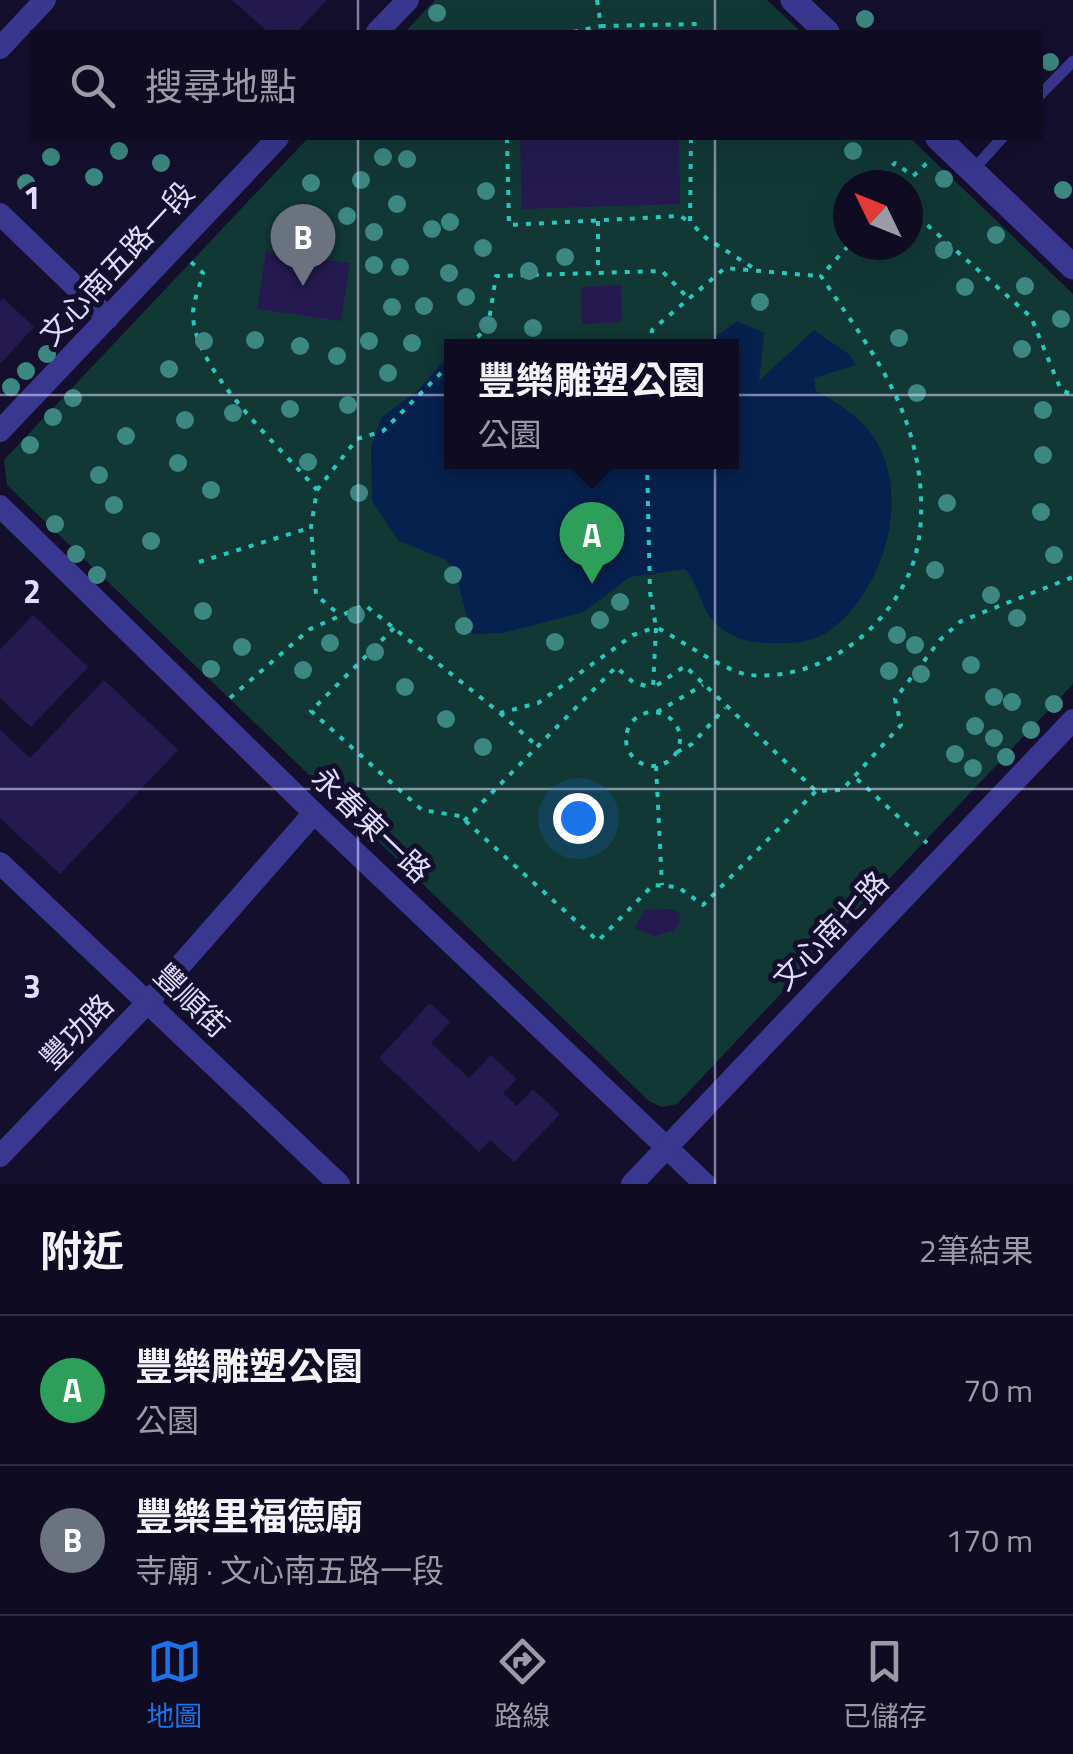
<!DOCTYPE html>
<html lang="zh-TW">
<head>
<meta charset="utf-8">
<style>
	:root { --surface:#0f0b22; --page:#1d192f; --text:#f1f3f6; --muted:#9b9ba5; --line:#2f2b40; --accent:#1a73e8 }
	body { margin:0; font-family:"Titillium Web","Noto Sans TC",sans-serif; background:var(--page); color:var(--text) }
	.compass { position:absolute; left:833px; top:170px; width:90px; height:90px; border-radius:50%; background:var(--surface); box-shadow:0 10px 40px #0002; rotate:313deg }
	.you { position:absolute; left:578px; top:818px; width:35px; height:35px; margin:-25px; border:8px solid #fff; border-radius:50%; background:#1a73e8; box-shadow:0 0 0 15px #1a73e833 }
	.badge { display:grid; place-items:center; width:65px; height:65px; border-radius:50%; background:var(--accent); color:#fff; font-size:32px; font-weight:700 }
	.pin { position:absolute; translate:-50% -82px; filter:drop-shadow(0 2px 5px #0008) }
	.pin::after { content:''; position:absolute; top:52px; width:35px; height:30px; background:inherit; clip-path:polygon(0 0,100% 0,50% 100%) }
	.popup { position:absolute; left:444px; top:339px; width:295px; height:130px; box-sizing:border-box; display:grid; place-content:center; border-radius:0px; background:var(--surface); filter:drop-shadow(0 2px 8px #0005); font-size:32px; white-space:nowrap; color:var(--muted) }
	.popup b { font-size:38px; color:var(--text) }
	.popup::after { content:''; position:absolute; left:50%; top:100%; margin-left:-20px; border:20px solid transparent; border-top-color:var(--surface) }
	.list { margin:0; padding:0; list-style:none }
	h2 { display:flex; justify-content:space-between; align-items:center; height:130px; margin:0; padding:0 40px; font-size:42px }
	h2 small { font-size:32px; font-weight:400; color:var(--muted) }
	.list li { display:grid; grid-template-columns:65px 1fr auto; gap:30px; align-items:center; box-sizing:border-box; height:150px; padding:0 40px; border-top:2px solid var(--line) }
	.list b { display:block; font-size:38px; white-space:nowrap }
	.list p { margin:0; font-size:32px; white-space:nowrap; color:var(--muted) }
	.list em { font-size:32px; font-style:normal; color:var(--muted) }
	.icon { flex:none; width:55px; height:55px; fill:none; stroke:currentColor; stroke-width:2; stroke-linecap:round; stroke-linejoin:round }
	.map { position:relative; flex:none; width:1073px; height:1184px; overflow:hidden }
	.search { position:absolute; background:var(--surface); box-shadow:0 10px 40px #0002; left:30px; right:30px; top:30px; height:110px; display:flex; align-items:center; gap:25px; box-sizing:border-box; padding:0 35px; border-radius:0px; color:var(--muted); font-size:38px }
	.sheet { height:430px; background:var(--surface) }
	nav { display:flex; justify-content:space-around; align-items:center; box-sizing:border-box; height:140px; border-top:2px solid var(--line); background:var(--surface); font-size:28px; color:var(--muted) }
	nav a { display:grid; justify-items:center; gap:5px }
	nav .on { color:var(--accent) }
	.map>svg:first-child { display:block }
	.park { fill:#123836; fill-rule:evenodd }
	.water { fill:#07214f }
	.building { fill:#241a50 }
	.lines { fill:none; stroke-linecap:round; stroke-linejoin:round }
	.path { stroke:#27c8bd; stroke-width:4; stroke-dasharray:5 8; stroke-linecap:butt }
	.service { stroke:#3a3790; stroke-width:11 }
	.minor { stroke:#3a3790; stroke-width:22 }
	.tertiary { stroke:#3a3790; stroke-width:25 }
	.tree { fill:#3c8781 }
	.grid { fill:none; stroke:#dfdcff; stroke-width:2.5; stroke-opacity:0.55 }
	.labels { text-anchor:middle; stroke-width:10; stroke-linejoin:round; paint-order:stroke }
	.street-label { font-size:30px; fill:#dfdcff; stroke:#140f2d }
	.grid-label { font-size:32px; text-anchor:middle; font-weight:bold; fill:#dfdcff; stroke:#140f2d; stroke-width:10; stroke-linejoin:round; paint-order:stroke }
</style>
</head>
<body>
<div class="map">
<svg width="1073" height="1184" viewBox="0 0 1073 1184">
	<rect width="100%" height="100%" fill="#140f2d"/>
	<g class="park">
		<polygon points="435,0 767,0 801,32 405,32"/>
		<path d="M308,138H910L1073,294V684L677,1104L662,1107L649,1101L7,485L4,460ZM848,185H908V245H848ZM452,346H732V462H452Z"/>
	</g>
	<path class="water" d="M737,321L764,333L759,381L814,330L850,355L856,365L814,378L816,391C837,402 863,419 875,439C912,498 883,593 829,631C812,643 790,644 770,643C750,643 729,638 714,622C700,607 699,584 685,569L630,577L584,612L503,633L472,634L456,576L446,560L398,540L372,501L371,447L381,418L419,389L452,352V462H732V346H704Z"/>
	<g class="building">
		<polygon points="232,0 327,0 297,32 268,32"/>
		<polygon points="520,138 679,138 680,204 522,209"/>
		<polygon points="266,251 350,263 341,321 257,309"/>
		<polygon points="621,285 622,322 582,324 581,287"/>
		<polygon points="3,298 34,327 0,364 0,302"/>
		<polygon points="33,615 88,667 31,727 0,698 0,650"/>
		<polygon points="104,680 178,750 60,874 0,818 0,730 30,758"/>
		<polygon points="671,909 679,913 680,921 674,931 654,936 635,928 644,910"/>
		<polygon points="430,1003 450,1022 431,1043 469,1078 491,1055 517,1079 503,1093 517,1106 533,1089 560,1114 514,1162 490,1140 479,1152 379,1058"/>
	</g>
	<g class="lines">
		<g class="path">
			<polyline points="597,0 601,26 697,24 697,32"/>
			<polyline points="573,32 601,26"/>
			<polyline points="507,138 509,225 680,216 690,222"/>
			<polyline points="691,138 690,222 706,238 755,269"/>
			<polyline points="875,185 895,163 913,176"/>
			<polyline points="904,185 930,160"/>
			<polyline points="908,208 1031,317 1061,390 1073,395"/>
			<polyline points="598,221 598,271"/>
			<path d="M191,262L203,273C200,285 194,299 193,312C191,369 281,447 317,490L311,527L316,595L341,616"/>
			<polyline points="468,346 488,327 496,276 662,271 689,299"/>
			<polyline points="651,346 652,330 725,268 818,276"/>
			<path d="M647,462L650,592L656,627C679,639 727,673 750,675C817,681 881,635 908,576C928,533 923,471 908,427C890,371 853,325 821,276L849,245"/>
			<polyline points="317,490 357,439 383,431 452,362"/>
			<polyline points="199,562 309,528"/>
			<polyline points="394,628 311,711 422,810 460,816 598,941 653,885 678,887 703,905 816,791"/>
			<polyline points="230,698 310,629 365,605 500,713 538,703 633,635 656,627 653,688 685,666 816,791 842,790 901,725 895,699 940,640 961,621 1073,577"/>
			<circle cx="653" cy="739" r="27"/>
			<polyline points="657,712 703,685"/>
			<polyline points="500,713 537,746"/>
			<polyline points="677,752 692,744 725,708"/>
			<polyline points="656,766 662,885"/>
			<polyline points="857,779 927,843"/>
			<polyline points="464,821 616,667 633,682 653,688"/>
		</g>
		<g class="service">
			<polyline points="1040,95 1073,61"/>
			<polyline points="972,171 1002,138"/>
		</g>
		<g class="minor">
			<polyline points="377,32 408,0"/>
			<polyline points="0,48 45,0"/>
			<polyline points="0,214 108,318"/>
			<polyline points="0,431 278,138"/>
			<polyline points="0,506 314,813 705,1184"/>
			<polyline points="0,863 339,1184"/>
			<polyline points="0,1156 149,1001 314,813"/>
			<polyline points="632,1184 1073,720"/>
		</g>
		<g class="tertiary">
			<polyline points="793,0 827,32"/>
			<polyline points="938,138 1073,267"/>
		</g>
	</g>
	<g class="tree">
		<circle cx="437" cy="13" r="9"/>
		<circle cx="865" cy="19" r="9"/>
		<circle cx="1050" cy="62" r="9"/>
		<circle cx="119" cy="151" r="9"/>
		<circle cx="853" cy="151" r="9"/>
		<circle cx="51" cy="157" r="9"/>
		<circle cx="383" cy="157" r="9"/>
		<circle cx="407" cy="159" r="9"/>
		<circle cx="161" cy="163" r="9"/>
		<circle cx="94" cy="177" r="9"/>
		<circle cx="944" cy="179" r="9"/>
		<circle cx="361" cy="180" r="9"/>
		<circle cx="26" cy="183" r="9"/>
		<circle cx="311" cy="183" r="9"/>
		<circle cx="1063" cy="190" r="9"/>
		<circle cx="486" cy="191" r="9"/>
		<circle cx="397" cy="204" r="9"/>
		<circle cx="347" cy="216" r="9"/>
		<circle cx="296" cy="218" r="9"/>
		<circle cx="450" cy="222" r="9"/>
		<circle cx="432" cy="229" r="9"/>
		<circle cx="311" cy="231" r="9"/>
		<circle cx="374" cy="232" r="9"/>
		<circle cx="996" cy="235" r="9"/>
		<circle cx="483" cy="248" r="9"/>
		<circle cx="944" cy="250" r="9"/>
		<circle cx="565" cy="257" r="9"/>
		<circle cx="374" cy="265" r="9"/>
		<circle cx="400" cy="267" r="9"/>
		<circle cx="529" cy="271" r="9"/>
		<circle cx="449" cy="273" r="9"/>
		<circle cx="1025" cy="286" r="9"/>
		<circle cx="965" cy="287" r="9"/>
		<circle cx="466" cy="297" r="9"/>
		<circle cx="760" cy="302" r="9"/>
		<circle cx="424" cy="306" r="9"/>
		<circle cx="392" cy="307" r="9"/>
		<circle cx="1061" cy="319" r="9"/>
		<circle cx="488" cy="325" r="9"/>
		<circle cx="533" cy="328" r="9"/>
		<circle cx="899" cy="338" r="9"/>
		<circle cx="255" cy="340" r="9"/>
		<circle cx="204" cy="341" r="9"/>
		<circle cx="369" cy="341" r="9"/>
		<circle cx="412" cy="343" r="9"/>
		<circle cx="300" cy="346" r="9"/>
		<circle cx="1022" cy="349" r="9"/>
		<circle cx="47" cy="354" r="9"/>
		<circle cx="337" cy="356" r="9"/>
		<circle cx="169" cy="369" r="9"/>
		<circle cx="26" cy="371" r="9"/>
		<circle cx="388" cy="373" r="9"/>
		<circle cx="11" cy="387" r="9"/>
		<circle cx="917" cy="393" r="9"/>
		<circle cx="73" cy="398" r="9"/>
		<circle cx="348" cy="405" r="9"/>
		<circle cx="290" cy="409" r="9"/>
		<circle cx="1043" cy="410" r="9"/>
		<circle cx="233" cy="413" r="9"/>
		<circle cx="53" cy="417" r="9"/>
		<circle cx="185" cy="420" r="9"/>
		<circle cx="126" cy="436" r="9"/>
		<circle cx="30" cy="445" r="9"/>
		<circle cx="1043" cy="455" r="9"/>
		<circle cx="308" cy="462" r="9"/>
		<circle cx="178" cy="463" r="9"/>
		<circle cx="99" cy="475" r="9"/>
		<circle cx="211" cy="490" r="9"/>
		<circle cx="359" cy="493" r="9"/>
		<circle cx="947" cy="503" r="9"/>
		<circle cx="114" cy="505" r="9"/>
		<circle cx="1041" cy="512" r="9"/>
		<circle cx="55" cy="524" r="9"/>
		<circle cx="151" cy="541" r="9"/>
		<circle cx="76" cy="554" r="9"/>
		<circle cx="1054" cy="555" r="9"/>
		<circle cx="935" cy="570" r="9"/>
		<circle cx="97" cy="575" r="9"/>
		<circle cx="453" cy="575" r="9"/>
		<circle cx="991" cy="595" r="9"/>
		<circle cx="620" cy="602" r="9"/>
		<circle cx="203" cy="611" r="9"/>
		<circle cx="356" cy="615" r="9"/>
		<circle cx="1017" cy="618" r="9"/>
		<circle cx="600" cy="620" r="9"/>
		<circle cx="464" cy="626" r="9"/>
		<circle cx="897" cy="635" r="9"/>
		<circle cx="555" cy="642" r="9"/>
		<circle cx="330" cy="643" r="9"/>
		<circle cx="915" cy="645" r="9"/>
		<circle cx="242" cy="647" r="9"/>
		<circle cx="375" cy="652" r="9"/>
		<circle cx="971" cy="665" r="9"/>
		<circle cx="211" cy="669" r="9"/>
		<circle cx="303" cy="670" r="9"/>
		<circle cx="889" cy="671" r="9"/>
		<circle cx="921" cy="674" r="9"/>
		<circle cx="405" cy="687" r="9"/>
		<circle cx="994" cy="697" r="9"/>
		<circle cx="1012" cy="702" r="9"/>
		<circle cx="1054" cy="704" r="9"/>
		<circle cx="446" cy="719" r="9"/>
		<circle cx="975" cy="726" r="9"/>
		<circle cx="1031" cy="730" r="9"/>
		<circle cx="994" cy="738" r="9"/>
		<circle cx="483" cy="747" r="9"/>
		<circle cx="955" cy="754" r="9"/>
		<circle cx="1006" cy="757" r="9"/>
		<circle cx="973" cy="768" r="9"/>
	</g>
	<path class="grid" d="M358,0V32M715,0V32M358,138V1184M715,138V1184M0,395H1073M0,789H1073"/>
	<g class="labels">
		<g class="street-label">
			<text transform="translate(117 264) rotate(-47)" y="10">文心南五路一段</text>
			<text transform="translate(371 825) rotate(44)" y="10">永春東一路</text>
			<text transform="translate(831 931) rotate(-46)" y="10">文心南七路</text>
			<text transform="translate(191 1001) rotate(44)" y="10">豐順街</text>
			<text transform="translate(77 1032) rotate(-46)" y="10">豐功路</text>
		</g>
	</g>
	<g class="grid-label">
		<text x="32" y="209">1</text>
		<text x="32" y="603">2</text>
		<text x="32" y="998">3</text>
	</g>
</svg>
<svg class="compass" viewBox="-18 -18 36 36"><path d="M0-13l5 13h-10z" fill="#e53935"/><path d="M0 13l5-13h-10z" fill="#9b9ba5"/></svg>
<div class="you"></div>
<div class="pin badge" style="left:592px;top:584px;background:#2e9e5b">A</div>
<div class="popup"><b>豐樂雕塑公園</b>公園</div>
<div class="pin badge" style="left:303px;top:286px;background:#6b7280">B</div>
<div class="search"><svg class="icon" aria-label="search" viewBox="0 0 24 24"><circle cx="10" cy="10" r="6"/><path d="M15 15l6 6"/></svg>搜尋地點</div>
</div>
<section class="sheet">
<h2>附近<small>2筆結果</small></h2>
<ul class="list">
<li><span class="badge" style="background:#2e9e5b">A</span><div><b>豐樂雕塑公園</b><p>公園</p></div><em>70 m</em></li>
<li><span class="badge" style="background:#6b7280">B</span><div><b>豐樂里福德廟</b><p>寺廟 · 文心南五路一段</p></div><em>170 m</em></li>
</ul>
</section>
<nav>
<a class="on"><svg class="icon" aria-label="map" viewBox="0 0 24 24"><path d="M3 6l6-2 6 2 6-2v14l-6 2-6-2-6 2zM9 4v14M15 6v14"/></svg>地圖</a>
<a><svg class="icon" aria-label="directions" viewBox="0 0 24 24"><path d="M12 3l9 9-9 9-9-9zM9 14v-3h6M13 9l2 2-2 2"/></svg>路線</a>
<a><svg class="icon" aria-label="saved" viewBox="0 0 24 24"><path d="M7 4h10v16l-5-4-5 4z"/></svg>已儲存</a>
</nav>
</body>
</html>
